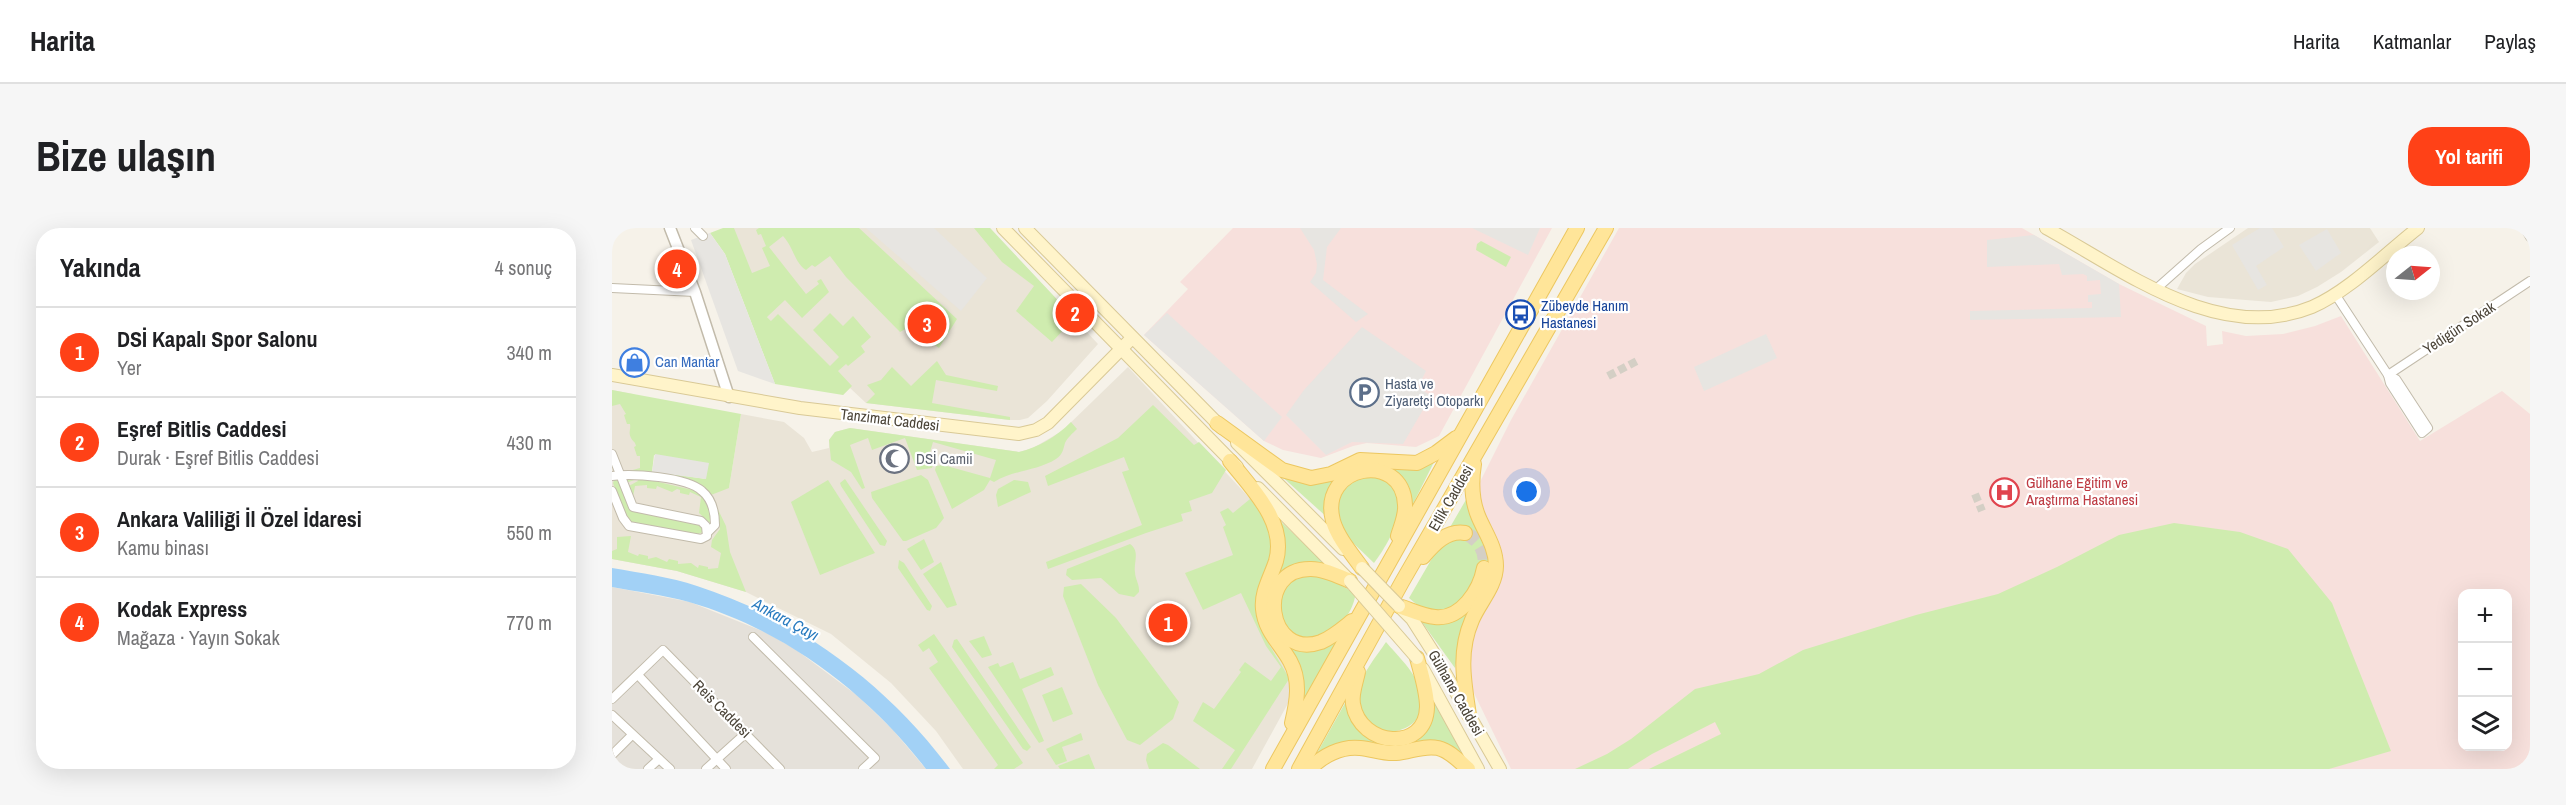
<!DOCTYPE html>
<html lang="tr">
<head>
<meta charset="utf-8">
<style>
	:root { --surface:#fff; --page:#f6f6f6; --text:#202124; --muted:#757577; --line:#e0e0e0; --accent:#ff4117 }
	body { margin:0; font-family:"Archivo Narrow",sans-serif; background:var(--page); color:var(--text) }
	.controls { position:absolute; right:18px; bottom:18px; display:grid; overflow:hidden; border-radius:12px; box-shadow:0 6px 24px #0002 }
	.controls button { width:54px; height:54px; display:grid; place-items:center; padding:0; border:0; border-bottom:2px solid var(--line); background:var(--surface); color:var(--text); font:30px sans-serif }
	.compass { position:absolute; left:1774px; top:18px; width:54px; height:54px; border-radius:50%; background:var(--surface); box-shadow:0 6px 24px #0002; rotate:73deg }
	.you { position:absolute; left:915px; top:264px; width:21px; height:21px; margin:-15px; border:4px solid #fff; border-radius:50%; background:#1a73e8; box-shadow:0 0 0 9px #1a73e833 }
	.badge { display:grid; place-items:center; width:39px; height:39px; border-radius:50%; background:var(--accent); color:#fff; font-size:20px; font-weight:700 }
	.pin { position:absolute; translate:-50% -50%; border:3px solid #fff; box-shadow:0 2px 6px #0006 }
	.list { margin:0; padding:0; list-style:none }
	h2 { display:flex; justify-content:space-between; align-items:center; height:78px; margin:0; padding:0 24px; font-size:26px }
	h2 small { font-size:20px; font-weight:400; color:var(--muted) }
	.list li { display:grid; grid-template-columns:39px 1fr auto; gap:18px; align-items:center; box-sizing:border-box; height:90px; padding:0 24px; border-top:2px solid var(--line) }
	.list b { display:block; font-size:22px; white-space:nowrap }
	.list p { margin:0; font-size:20px; white-space:nowrap; color:var(--muted) }
	.list em { font-size:20px; font-style:normal; color:var(--muted) }
	.icon { flex:none; width:33px; height:33px; fill:none; stroke:currentColor; stroke-width:2; stroke-linecap:round; stroke-linejoin:round }
	.map { position:relative; flex:none; width:1918px; height:541px; overflow:hidden; border-radius:24px }
	header { display:flex; align-items:center; gap:36px; box-sizing:border-box; height:84px; padding:0 30px; background:var(--surface); border-bottom:2px solid var(--line) }
	header strong { font-size:28px }
	nav { display:flex; gap:33px; margin-inline-start:auto; font-size:21px }
	.intro { display:flex; align-items:center; justify-content:space-between; box-sizing:border-box; height:144px; padding:0 36px }
	h1 { margin:0; font-size:42px }
	.button { padding:15px 27px; border-radius:24px; background:var(--accent); color:#fff; font-size:21px; font-weight:700 }
	main { display:flex; gap:36px; padding:0 36px }
	aside { flex:1; background:var(--surface); border-radius:24px; box-shadow:0 6px 24px #0002 }
	.map>svg:first-child { display:block }
	.residential { fill:#eae4d7 }
	.industrial { fill:#e5e1da }
	.medical { fill:#f7e0dc; fill-rule:evenodd }
	.green { fill:#cfecaf }
	.parking { fill:#e7e5e1 }
	.water { fill:#a2d1f6 }
	.lines { fill:none; stroke-linecap:round; stroke-linejoin:round }
	.minor-tunnel { stroke:#d4cfc5; stroke-width:8; stroke-dasharray:8 4; stroke-linecap:butt }
	.primary-tunnel { stroke:#d4cfc5; stroke-width:14; stroke-dasharray:14 7; stroke-linecap:butt }
	.minor-casing { stroke:#c2bbab; stroke-width:10 }
	.tertiary-casing { stroke:#c2bbab; stroke-width:13 }
	.secondary-casing { stroke:#d9c996; stroke-width:14 }
	.primary-casing { stroke:#ecc760; stroke-width:16 }
	.minor { stroke:#fff; stroke-width:8 }
	.tertiary { stroke:#fff; stroke-width:10 }
	.secondary { stroke:#fff4ca; stroke-width:12 }
	.primary { stroke:#ffe599; stroke-width:14 }
	.secondary-bridge-casing { stroke:#d9c996; stroke-width:14; stroke-linecap:butt }
	.secondary-bridge { stroke:#fff4ca; stroke-width:12 }
	.labels { text-anchor:middle; stroke-width:4.5; stroke-linejoin:round; paint-order:stroke }
	.transit-label { font-size:15px; fill:#164399; stroke:#fff; text-anchor:start }
	.street-label { font-size:15px; fill:#4a4337; stroke:#fff }
	.shop-label { font-size:15px; fill:#366cbe; stroke:#fff; text-anchor:start }
	.service-label { font-size:15px; fill:#4e5e75; stroke:#fff; text-anchor:start }
	.worship-label { font-size:15px; fill:#5b616d; stroke:#fff; text-anchor:start }
	.health-label { font-size:15px; fill:#be3a42; stroke:#fff; text-anchor:start }
	.water-label { font-size:16px; font-style:italic; fill:#277abf; stroke:#fff }
</style>
</head>
<body>
<header>
<strong>Harita</strong>
<nav><a>Harita</a><a>Katmanlar</a><a>Paylaş</a></nav>
</header>
<div class="intro"><h1>Bize ulaşın</h1><a class="button">Yol tarifi</a></div>
<main>
<aside>
<h2>Yakında<small>4 sonuç</small></h2>
<ul class="list">
<li><span class="badge">1</span><div><b>DSİ Kapalı Spor Salonu</b><p>Yer</p></div><em>340 m</em></li>
<li><span class="badge">2</span><div><b>Eşref Bitlis Caddesi</b><p>Durak · Eşref Bitlis Caddesi</p></div><em>430 m</em></li>
<li><span class="badge">3</span><div><b>Ankara Valiliği İl Özel İdaresi</b><p>Kamu binası</p></div><em>550 m</em></li>
<li><span class="badge">4</span><div><b>Kodak Express</b><p>Mağaza · Yayın Sokak</p></div><em>770 m</em></li>
</ul>
</aside>
<div class="map">
<svg width="1918" height="541" viewBox="0 0 1918 541">
	<rect width="100%" height="100%" fill="#f6f2e9"/>
	<g class="residential">
		<polygon points="116,0 378,0 486,116 435,173 416,190 408,192 398,192 254,175 238,160 231,167 155,89"/>
		<polygon points="1636,0 1758,0 1767,14 1729,44 1705,59 1686,68 1659,74 1596,69 1565,61 1574,45 1583,36"/>
		<polygon points="516,139 643,276 649,395 671,436 680,458 680,468 640,541 351,541 324,503 279,455 219,406 134,364 65,343 0,331 0,162 21,166 40,244 117,260 129,186 172,194 192,210 200,224 217,220 217,212 223,204 238,200 407,224 421,220 450,203"/>
	</g>
	<polygon class="industrial" points="0,359 78,374 155,405 183,421 246,468 281,502 314,541 0,541"/>
	<g class="medical">
		<polygon points="621,0 940,0 827,208 804,219 755,215 741,218 709,230 671,222 652,213 532,107 576,61 568,54"/>
		<path d="M1007,0H1410L1507,56L1594,98L1595,118L1611,116L1610,103L1634,108L1671,106L1703,98L1729,88L1808,213L1890,163L1918,186V541H899L860,461L857,444V425L863,403L882,360L886,316L868,275V254L899,192ZM1850,365H1896V518H1850Z"/>
	</g>
	<g class="green">
		<path d="M111,0H122L140,45L158,38L150,20L154,18L149,6L146,7L144,2L147,0H247L345,91L327,120L297,99L288,104L234,49L218,28L203,39L200,37L194,42C182,34 182,20 171,8L157,19L194,66L207,56L205,53L209,51L217,64L190,90L173,72L155,89L159,93L166,86L218,138L227,129L201,102L218,85L231,98L241,88L259,109L249,118L253,124L236,138L234,136L226,143L240,158L231,167L163,156L113,26L98,5Z"/>
		<polygon points="362,0 378,0 471,99 468,102 460,93 440,114 404,83 422,58 390,34"/>
		<polygon points="869,13 899,29 894,39 864,22 865,16"/>
		<polygon points="325,133 334,147 386,158 385,163 324,152 320,175 398,189 398,192 254,175 263,166 255,157 269,152 280,139 299,158"/>
		<path d="M0,162L129,186L117,260L99,267L114,298L118,324L134,364L65,343L0,331V323L5,321V309L19,308L16,324L26,328L27,326L36,328V331L44,329L55,334L57,331L66,333V336L79,335L86,340L87,337L96,339V341L106,340L109,325L99,319L100,312L108,301L106,288L98,268L46,246V244L94,251L42,227L40,244L17,243L28,240V228H25L22,219L24,218C23,213 21,214 19,210C16,204 19,202 18,196H15L12,187L14,186L8,176L0,178Z"/>
		<polygon points="541,177 582,217 587,214 614,242 600,265 577,273 580,283 569,286 571,293 534,305 436,341 434,334 530,297 510,244 517,242 512,229 436,258 433,248 506,210"/>
		<path d="M459,194L465,201C461,205 455,210 453,215C451,222 451,226 444,231C425,243 401,242 382,254L378,252L372,262L340,281L323,242L324,238L331,237L378,250L384,232L321,214L316,231L322,233L320,240L305,242L293,210L260,222L256,210L238,217L253,260L250,261L239,244L219,232L217,212L223,204L238,200L407,224C427,219 444,209 459,194Z"/>
		<path d="M823,232L798,282C798,221 708,225 717,291L667,246C692,258 708,255 733,243C740,239 747,236 755,235C784,234 792,246 823,232Z"/>
		<polygon points="309,247 316,252 332,290 324,300 294,313 291,313 260,270 259,264"/>
		<path d="M762,247C809,259 780,311 762,335L736,310L726,290L727,267L740,252Z"/>
		<path d="M17,250L34,251L85,263C94,271 99,284 99,296L87,285L89,269L78,264L77,267L68,265V262L65,261L60,264L45,258L44,261L35,260V257L23,258L20,274L15,259L26,253L25,251L14,255V251Z"/>
		<polygon points="233,251 275,313 273,318 268,317 229,258 228,255"/>
		<polygon points="2,252 6,252 23,283 87,295 90,297 91,304 86,306 19,294 13,287 1,255"/>
		<polygon points="216,252 263,325 208,347 179,274"/>
		<polygon points="402,252 416,254 419,264 386,279 384,267 386,261"/>
		<polygon points="855,270 876,317 878,346 849,404 843,440 807,390 829,393 860,365 831,386 810,381 797,370"/>
		<path d="M638,271C677,318 649,342 649,393C649,409 670,435 677,451L619,541H610L623,522L581,493L591,474L602,481L629,444L627,442L633,434L659,453L669,439L654,418L629,365L591,382L573,345L621,327L611,299L614,297L608,284L616,280L621,285Z"/>
		<path d="M667,292L719,341L718,344C703,337 689,335 675,346C632,378 678,446 727,406L731,408L690,476C696,431 666,424 657,387C651,366 665,349 668,329C671,317 664,303 667,292Z"/>
		<polygon points="1562,295 1628,304 1676,321 1720,375 1779,523 1717,541 1037,541 1109,506 1103,494 1040,526 1016,541 963,541 995,526 1019,511 1083,461 1147,446 1191,422 1304,387 1386,366 1445,339 1507,307"/>
		<polygon points="312,311 322,334 309,342 295,321"/>
		<path d="M518,316C528,323 522,333 523,344C523,351 528,357 527,364L522,369L507,366L489,350L460,352L454,347L455,341Z"/>
		<polygon points="287,332 292,335 320,378 318,383 315,382 286,340"/>
		<polygon points="329,334 345,377 335,380 311,346"/>
		<path d="M709,346L739,363L743,369C736,403 692,431 670,393C666,386 667,374 666,366L683,347Z"/>
		<polygon points="469,356 504,390 567,474 561,491 528,517 515,512 486,457 451,368 452,359"/>
		<polygon points="322,406 411,535 402,541 382,541 386,537 317,440 326,434 317,420 311,424 306,417"/>
		<polygon points="372,408 380,427 370,430 357,413"/>
		<polygon points="345,411 416,515 419,519 415,523 411,521 340,419 342,412"/>
		<path d="M774,414C784,426 796,437 803,450C839,511 735,526 746,463C750,445 764,429 774,414Z"/>
		<polygon points="401,434 408,451 439,439 442,447 410,461 432,513 427,515 376,439 386,435 388,439"/>
		<polygon points="450,459 461,486 441,494 430,467"/>
		<path d="M737,468C749,499 752,521 791,513L822,470L862,541L843,523L791,519L704,527Z"/>
		<polygon points="469,505 471,512 450,519 455,533 444,537 434,521"/>
		<polygon points="551,515 556,517 588,541 537,541 534,532 535,526"/>
		<polygon points="477,526 483,541 448,541 446,538"/>
	</g>
	<g class="parking">
		<polygon points="254,0 322,0 375,50 349,83"/>
		<polygon points="688,0 729,0 715,19 711,52 756,86 744,94 698,54 704,45 705,36 702,22"/>
		<polygon points="860,0 928,0 916,27"/>
		<polygon points="1648,0 1660,0 1672,19 1644,38 1655,57 1646,62 1620,17"/>
		<polygon points="1715,1 1729,25 1704,43 1687,17"/>
		<polygon points="98,5 113,26 163,156 126,143 79,12"/>
		<polygon points="1422,7 1507,56 1509,89 1358,92 1358,83 1480,80 1480,74 1476,74 1476,67 1489,66 1488,52 1475,53 1475,48 1471,46 1450,47 1447,36 1375,39 1375,12"/>
		<polygon points="555,85 670,189 652,213 532,107"/>
		<polygon points="750,99 814,143 806,159 819,168 791,216 740,214 714,227 674,187 692,162"/>
		<polygon points="1154,106 1165,130 1092,163 1082,139"/>
		<polygon points="43,226 97,235 94,251 40,244"/>
	</g>
	<path class="water" d="M0,340C29,345 58,349 85,358C187,391 275,456 338,541H314C255,464 171,401 77,374C52,367 26,364 0,359Z"/>
	<g class="lines">
		<g class="minor-tunnel">
			<polyline points="996,148 1025,133"/>
			<polyline points="1363,266 1370,283"/>
		</g>
		<path class="primary-tunnel" d="M853,305C868,312 875,324 872,340"/>
		<defs>
			<g id="minor">
				<polyline points="83,0 91,8"/>
				<polyline points="1913,0 1918,9"/>
				<polyline points="0,60 83,64"/>
				<polyline points="1544,61 1589,21 1618,0"/>
				<polyline points="1723,66 1776,147 1778,155 1810,205 1816,200 1784,151 1776,147"/>
				<polyline points="1776,147 1918,53"/>
				<polyline points="0,226 21,279 89,293 94,298 95,308 89,311 17,298 11,290 0,263"/>
				<path d="M0,248C20,245 75,249 90,263C100,271 103,285 103,297L96,304"/>
				<polyline points="141,409 263,530 251,541"/>
				<polyline points="26,447 114,541"/>
				<polyline points="0,471 51,422 168,541"/>
				<polyline points="0,487 58,541"/>
				<polyline points="0,527 20,507"/>
				<polyline points="36,541 47,531"/>
				<polyline points="94,541 134,505"/>
			</g>
			<polyline id="tertiary" points="58,0 83,64 117,169"/>
			<g id="secondary">
				<polyline points="391,0 625,239"/>
				<polyline points="413,0 610,200"/>
				<path d="M1434,0C1511,42 1607,117 1700,79C1737,63 1774,25 1806,0"/>
				<polyline points="0,147 188,180 407,206 424,202 436,195 520,110"/>
				<polyline points="625,215 731,321"/>
				<polyline points="646,260 737,352"/>
				<polyline points="788,379 800,391 821,424 888,541"/>
				<polyline points="811,441 866,541"/>
			</g>
			<g id="primary">
				<polyline points="605,195 670,242 699,250 719,246 748,232 805,235 824,225 844,210"/>
				<path d="M618,233C639,260 675,294 664,333C659,349 649,364 651,381C653,403 668,415 678,433C689,453 685,474 680,495"/>
				<path d="M811,329C822,316 835,302 853,305"/>
				<path d="M750,340C740,326 726,310 721,293C706,236 791,222 793,277C794,287 789,298 786,308"/>
				<path d="M738,353C726,348 712,341 699,341C642,340 655,433 709,414C721,409 730,401 740,393"/>
				<path d="M787,378C799,382 811,388 823,389C849,392 868,362 872,340"/>
				<path d="M746,444C744,454 739,466 741,476C748,519 814,525 815,479C815,463 809,445 805,430"/>
				<path d="M857,487C852,454 846,424 860,392C867,375 884,358 884,338C884,320 874,306 867,290C859,272 859,255 862,236"/>
				<polyline points="661,541 965,0"/>
				<polyline points="687,541 790,354 994,0"/>
				<path d="M698,541C710,528 729,518 748,520C760,521 771,526 784,525C798,524 811,517 826,520C838,523 847,533 856,541"/>
			</g>
		</defs>
		<use href="#minor" class="minor-casing"/>
		<use href="#tertiary" class="tertiary-casing"/>
		<use href="#secondary" class="secondary-casing"/>
		<use href="#primary" class="primary-casing"/>
		<use href="#minor" class="minor"/>
		<use href="#tertiary" class="tertiary"/>
		<use href="#secondary" class="secondary"/>
		<use href="#primary" class="primary"/>
		<defs>
			<g id="secondary-bridge">
				<polyline points="750,340 787,378"/>
				<polyline points="738,353 805,430"/>
			</g>
		</defs>
		<use href="#secondary-bridge" class="secondary-bridge-casing"/>
		<use href="#secondary-bridge" class="secondary-bridge"/>
	</g>
	<defs>
		<symbol id="bus-ring" viewBox="-11 -11 22 22"><circle r="9.5" fill="#fff" stroke="#1a4fb4" stroke-width="1.5"/><path d="M-5-6H5V4H4V6H2V4H-2V6H-4V4H-5ZM-3.5-4V0h7V-4ZM-3.5 1.2v1.5H-2V1.2ZM2 1.2v1.5H3.5V1.2Z" fill="#1a4fb4"/></symbol>
		<symbol id="shop-ring" viewBox="-11 -11 22 22"><circle r="9.5" fill="#fff" stroke="#3f7fe0" stroke-width="1.5"/><path d="M-5-2.5h2.3a2.7 3.5 0 0 1 5.4 0H5L5.5 6h-11ZM-1.5-2.5h3a1.5 2.3 0 0 0-3 0Z" fill="#3f7fe0"/></symbol>
		<symbol id="parking-ring" viewBox="-11 -11 22 22"><circle r="9.5" fill="#fff" stroke="#5c6f8a" stroke-width="1.5"/><path d="M-3.5-5.5H1a3.5 3.5 0 0 1 0 7H-1V5.5H-3.5ZM-1-3.4V-.6H.8a1.4 1.4 0 0 0 0-2.8Z" fill="#5c6f8a"/></symbol>
		<symbol id="mosque-ring" viewBox="-11 -11 22 22"><circle r="9.5" fill="#fff" stroke="#6b7280" stroke-width="1.5"/><path d="M3.5-4.9A6 6 0 1 0 3.5 4.9A5 5 0 1 1 3.5-4.9Z" fill="#6b7280"/></symbol>
		<symbol id="hospital-ring" viewBox="-11 -11 22 22"><circle r="9.5" fill="#fff" stroke="#e0444e" stroke-width="1.5"/><path d="M-5-5h3v3.5h4V-5h3V5h-3V1.5h-4V5h-3Z" fill="#e0444e"/></symbol>
	</defs>
	<g fill-rule="evenodd">
		<use href="#bus-ring" x="892" y="70" width="33" height="33"/>
		<use href="#shop-ring" x="6" y="118" width="33" height="33"/>
		<use href="#parking-ring" x="736" y="148" width="33" height="33"/>
		<use href="#mosque-ring" x="266" y="214" width="33" height="33"/>
		<use href="#hospital-ring" x="1376" y="248" width="33" height="33"/>
	</g>
	<g class="labels">
		<g class="transit-label">
			<text x="929" y="83">Zübeyde Hanım<tspan x="929" dy="17">Hastanesi</tspan></text>
		</g>
		<g class="street-label">
			<text transform="translate(1847 100) rotate(-33)" y="5">Yedigün Sokak</text>
			<text transform="translate(278 192) rotate(7)" y="5">Tanzimat Caddesi</text>
			<text transform="translate(839 270) rotate(-60)" y="5">Etlik Caddesi</text>
			<text transform="translate(844 465) rotate(60)" y="5">Gülhane Caddesi</text>
			<text transform="translate(110 481) rotate(45)" y="5">Reis Caddesi</text>
		</g>
		<g class="shop-label">
			<text x="43" y="139">Can Mantar</text>
		</g>
		<g class="service-label">
			<text x="773" y="161">Hasta ve<tspan x="773" dy="17">Ziyaretçi Otoparkı</tspan></text>
		</g>
		<g class="worship-label">
			<text x="304" y="236">DSİ Camii</text>
		</g>
		<g class="health-label">
			<text x="1414" y="260">Gülhane Eğitim ve<tspan x="1414" dy="17">Araştırma Hastanesi</tspan></text>
		</g>
		<g class="water-label">
			<text transform="translate(174 391) rotate(28)" y="6">Ankara Çayı</text>
		</g>
	</g>
</svg>
<div class="controls">
<button>+</button>
<button>−</button>
<button><svg class="icon" aria-label="layers" viewBox="0 0 24 24"><path d="M12 4l9 5-9 5-9-5zM3 14l9 5 9-5"/></svg></button>
</div>
<svg class="compass" viewBox="-18 -18 36 36"><path d="M0-13l5 13h-10z" fill="#e53935"/><path d="M0 13l5-13h-10z" fill="#757577"/></svg>
<div class="you"></div>
<div class="pin badge" style="left:556px;top:395px">1</div>
<div class="pin badge" style="left:463px;top:85px">2</div>
<div class="pin badge" style="left:315px;top:96px">3</div>
<div class="pin badge" style="left:65px;top:41px">4</div>
</div>
</main>
</body>
</html>
